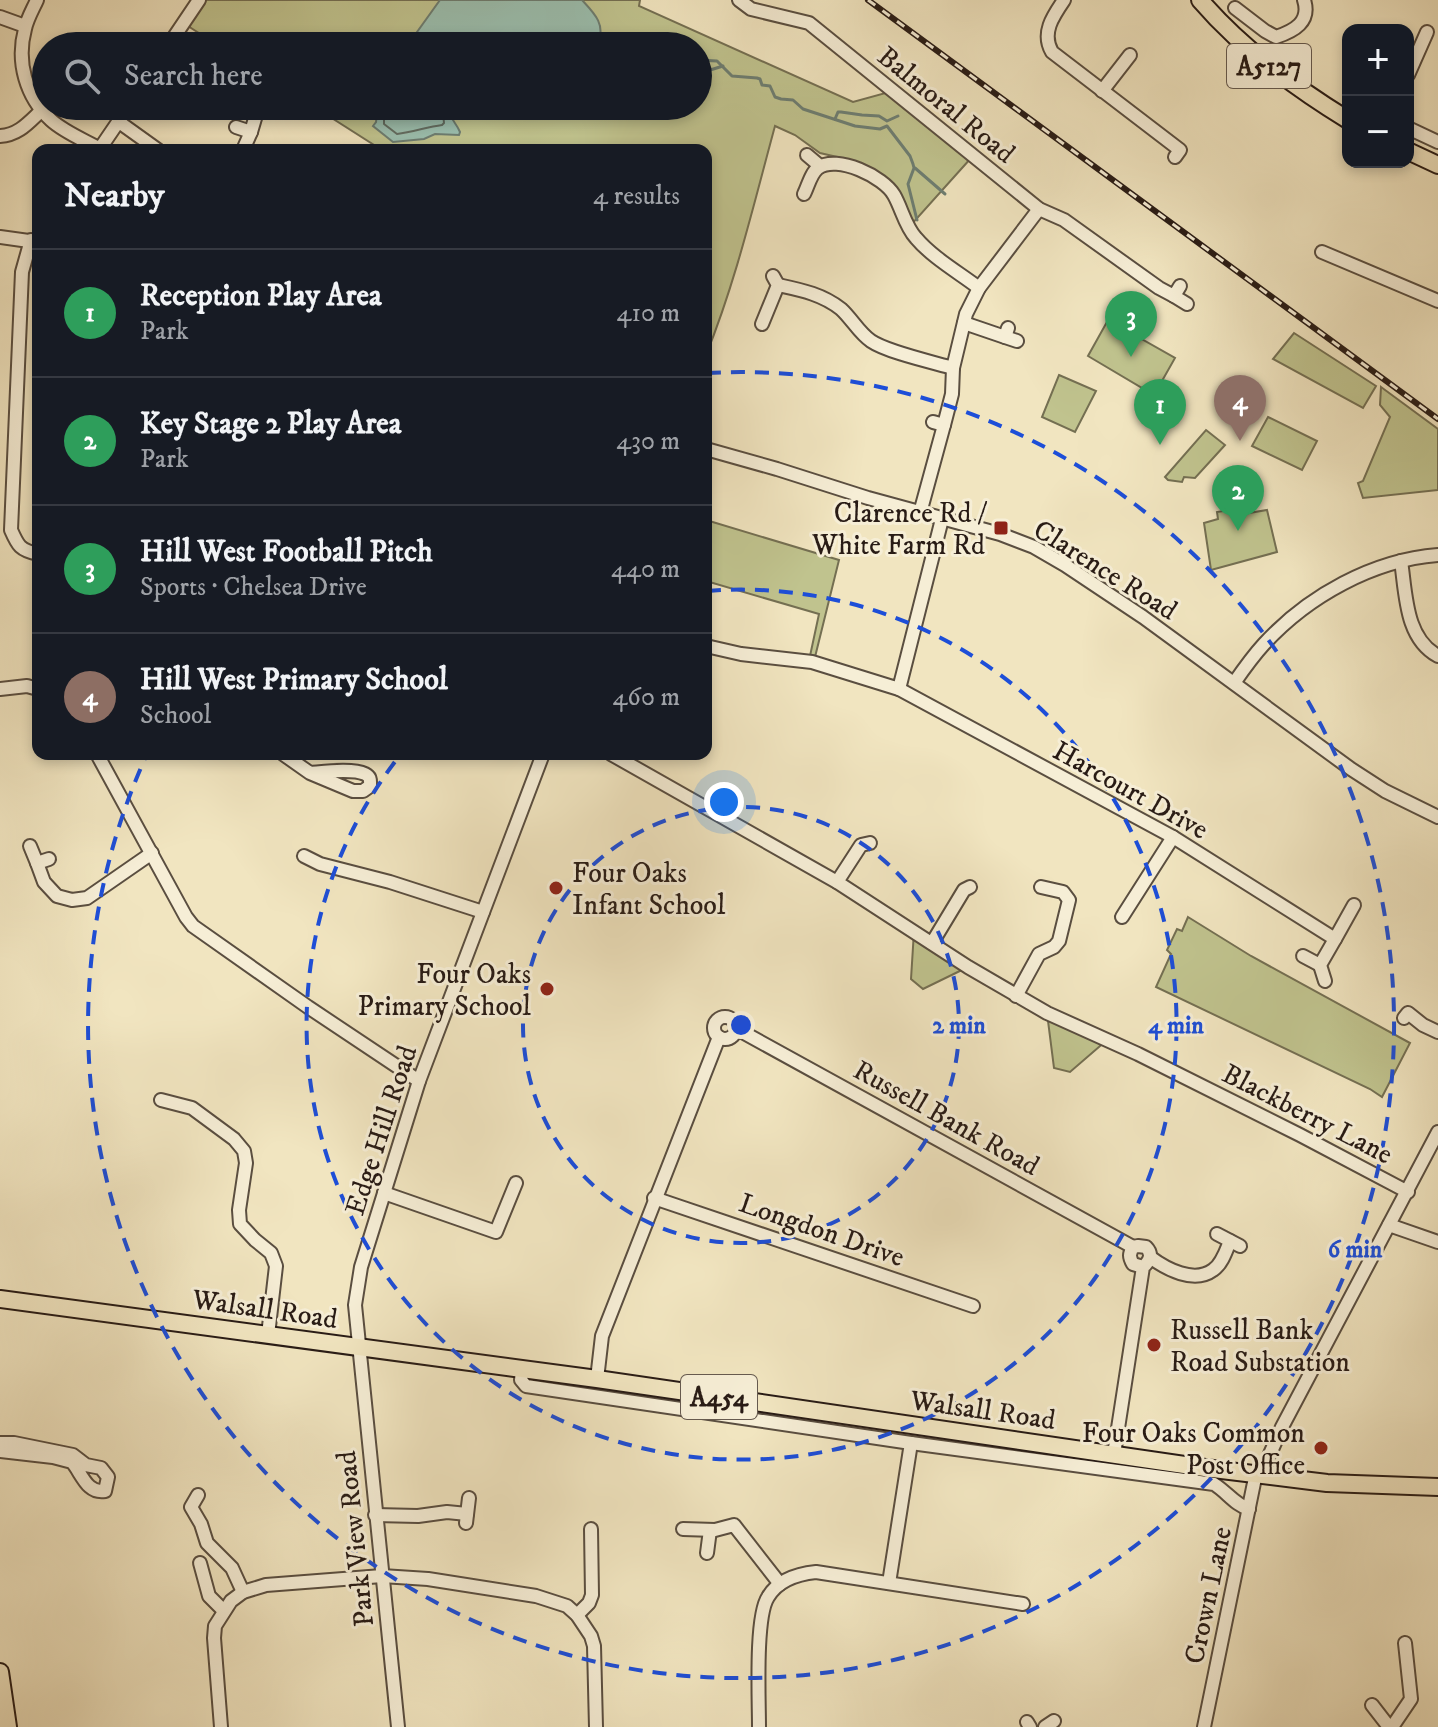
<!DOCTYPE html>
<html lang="en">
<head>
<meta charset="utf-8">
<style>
	:root { --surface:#171b24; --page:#20242c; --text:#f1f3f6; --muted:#9ea1a6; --line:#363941; --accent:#b45309 }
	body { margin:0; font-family:"IM FELL DW Pica",serif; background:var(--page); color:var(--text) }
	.controls { position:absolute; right:24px; top:24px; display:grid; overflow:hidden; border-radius:16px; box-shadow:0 4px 12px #0003 }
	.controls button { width:72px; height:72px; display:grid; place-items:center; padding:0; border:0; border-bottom:2px solid var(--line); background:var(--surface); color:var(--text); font:40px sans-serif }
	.you { position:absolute; left:724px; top:802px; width:28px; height:28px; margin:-20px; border:6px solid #fff; border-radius:50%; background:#1a73e8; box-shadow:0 0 0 12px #1a73e833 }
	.badge { display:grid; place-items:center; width:52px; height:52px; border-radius:50%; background:var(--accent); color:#fff; font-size:26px; font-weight:700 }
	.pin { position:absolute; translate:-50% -66px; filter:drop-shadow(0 2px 4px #0008) }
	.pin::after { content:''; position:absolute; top:42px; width:28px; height:24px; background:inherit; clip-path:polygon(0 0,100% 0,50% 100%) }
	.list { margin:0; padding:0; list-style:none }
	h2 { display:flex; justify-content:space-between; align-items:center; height:104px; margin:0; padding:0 32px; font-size:34px }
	h2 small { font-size:26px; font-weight:400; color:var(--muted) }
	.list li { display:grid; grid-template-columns:52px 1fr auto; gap:24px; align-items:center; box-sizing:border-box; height:128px; padding:0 32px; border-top:2px solid var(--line) }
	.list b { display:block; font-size:30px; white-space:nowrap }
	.list p { margin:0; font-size:26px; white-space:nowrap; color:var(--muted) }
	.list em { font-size:26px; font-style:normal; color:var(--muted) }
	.icon { flex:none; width:44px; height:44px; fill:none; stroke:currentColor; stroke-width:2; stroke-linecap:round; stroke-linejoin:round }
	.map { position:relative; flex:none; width:1438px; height:1727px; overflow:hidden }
	.search { position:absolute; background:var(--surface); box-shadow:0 4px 12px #0003; left:32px; top:32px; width:680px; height:88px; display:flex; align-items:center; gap:20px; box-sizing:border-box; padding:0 28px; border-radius:44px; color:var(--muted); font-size:30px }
	.panel { position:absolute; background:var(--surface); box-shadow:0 4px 12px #0003; left:32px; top:144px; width:680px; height:616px; border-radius:16px }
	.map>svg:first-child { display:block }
	.green { fill:#c0c38e; stroke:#746f52; stroke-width:2 }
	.water { fill:#9bbfaf; stroke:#6d7d71; stroke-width:2 }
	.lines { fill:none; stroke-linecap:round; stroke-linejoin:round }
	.shore { stroke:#626d62; stroke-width:2 }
	.stream { stroke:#6d7d71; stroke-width:3 }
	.minor-casing { stroke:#5a4e40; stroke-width:16 }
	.major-casing { stroke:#281b15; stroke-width:20 }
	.minor { stroke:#f6eed6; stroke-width:12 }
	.major { stroke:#f1e5c0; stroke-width:16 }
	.rail-casing { stroke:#281b15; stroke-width:6 }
	.rail { stroke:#f6eed6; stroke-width:3; stroke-dasharray:9; stroke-linecap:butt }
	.ring { fill:none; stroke:#1d4ed8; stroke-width:4; stroke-dasharray:14 10 }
	.poi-dot { fill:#8f2418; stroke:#f6eed6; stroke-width:3 }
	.labels { text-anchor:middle; stroke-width:6; stroke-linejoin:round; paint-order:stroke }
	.shield { fill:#f6eed6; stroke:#665a4f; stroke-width:2 }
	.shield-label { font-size:26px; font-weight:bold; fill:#281b15 }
	.street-label { font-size:28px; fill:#281b15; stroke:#f6eed6 }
	.poi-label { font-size:28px; fill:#281b15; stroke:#f6eed6; text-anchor:end }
	.centre { fill:#1d4ed8; stroke:#f6eed6; stroke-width:4 }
	.ring-label { font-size:24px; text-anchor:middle; font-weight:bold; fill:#1d4ed8; stroke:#f6eed6; stroke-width:6; stroke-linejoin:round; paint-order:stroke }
</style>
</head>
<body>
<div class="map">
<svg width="1438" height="1727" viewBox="0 0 1438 1727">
	<rect width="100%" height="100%" fill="#f1e5c0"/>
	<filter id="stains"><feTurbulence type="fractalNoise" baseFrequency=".0025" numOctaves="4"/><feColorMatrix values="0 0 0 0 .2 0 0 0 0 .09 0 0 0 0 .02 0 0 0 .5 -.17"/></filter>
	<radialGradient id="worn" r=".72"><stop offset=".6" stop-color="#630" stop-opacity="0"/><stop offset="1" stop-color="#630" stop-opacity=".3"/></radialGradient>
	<g class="green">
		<path d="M206,0H640L639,6L853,102L889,92L971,158L911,225L875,174L850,160L820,153L795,135L775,126C754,203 736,281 706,355V150H382L313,106H698V46H219L188,26Z"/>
		<polygon points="1108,320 1175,358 1154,395 1088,356"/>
		<polygon points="1294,333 1376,386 1363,408 1273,359"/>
		<polygon points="1059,375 1096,391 1075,432 1042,417"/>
		<polygon points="1381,387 1438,429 1438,490 1363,498 1358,483 1363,481 1390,417 1380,405"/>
		<polygon points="1268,417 1317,441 1302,470 1252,446"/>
		<polygon points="1206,430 1225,445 1195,478 1184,477 1182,482 1168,480 1165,477"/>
		<polygon points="1242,508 1243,514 1267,510 1277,552 1211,570 1204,523 1218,519 1217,512"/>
		<polygon points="706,520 839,560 815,657 810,656 819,614 706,581"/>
		<polygon points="1188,917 1251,956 1410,1043 1382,1097 1370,1089 1156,987 1171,954 1167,950 1177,929 1182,931"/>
		<polygon points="914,931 968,967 923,989 911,979"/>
		<polygon points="1047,1013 1107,1040 1070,1072 1054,1068"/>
	</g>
	<g class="water">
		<path d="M440,0H582C594,13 606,24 598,43L576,42L573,46H407Z"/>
		<path d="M371,106H453C448,120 455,120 460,132L459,135L435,134L424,139L393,142L373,126L376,122L377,113L371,110Z"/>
	</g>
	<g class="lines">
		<path class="shore" d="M381,106L384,112V124L397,134C413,132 427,127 442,125L444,123L443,113L445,106"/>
		<g class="stream">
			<polyline points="601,35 615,39 626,46"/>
			<polyline points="698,60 717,61 732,76 757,78 760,79 762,85 770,86 775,97 781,99 793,100 803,109 855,126 880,129 887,126 910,156 913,164 914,168 908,184 917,220"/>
			<polyline points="698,72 703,68 707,71 723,66"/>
			<polyline points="835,119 838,112 841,112 862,115 879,116 887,121 898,116"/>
			<polyline points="915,168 945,194"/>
		</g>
		<defs>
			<g id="minor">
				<path d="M37,0C33,9 27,19 25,29C16,62 26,97 51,120C64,132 84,140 100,149"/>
				<polyline points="739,0 751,9 809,23 1039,209 1064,220 1159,288 1174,296"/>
				<path d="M1064,0C1053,16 1041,33 1052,52L1180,150L1175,157"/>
				<path d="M1235,8L1265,31L1276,37C1294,31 1311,22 1304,0"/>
				<polyline points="0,17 25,26"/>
				<polyline points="168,46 199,0"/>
				<polyline points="1408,75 1427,32"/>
				<polyline points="1102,91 1130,55"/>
				<polyline points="119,122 158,150"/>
				<polyline points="236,127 251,132 256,115"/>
				<polyline points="1408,128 1438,142"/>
				<path d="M0,136C19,135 29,122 42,110"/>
				<polyline points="99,150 129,106"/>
				<polyline points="243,150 251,132"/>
				<polyline points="807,155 820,166"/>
				<path d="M804,194C808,186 811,173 818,168C837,154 884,177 894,195C902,209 905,226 916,238C933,258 958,272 979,288"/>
				<polyline points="0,237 36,242"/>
				<path d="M31,240L22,272L11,530C18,546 20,550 38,554"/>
				<polyline points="1322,252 1438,301"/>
				<path d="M778,285C801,290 822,294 841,309C852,319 859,333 871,341C887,352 932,362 953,368"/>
				<polyline points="1180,286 1174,296 1187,304"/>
				<polyline points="964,323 1005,337"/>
				<polyline points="762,324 778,285 773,276"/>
				<polyline points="1008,328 1005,337 1017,341"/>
				<polyline points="944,425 952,394 953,368 966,314 979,288 1039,209"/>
				<polyline points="706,449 777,469 868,498 1000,534 1034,547 1065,565 1143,617 1351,769 1385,791 1438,817"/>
				<polyline points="920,513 944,425 933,422"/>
				<path d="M1401,561C1406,594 1405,638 1438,656"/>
				<polyline points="706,646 741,654 812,662 899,689 942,519"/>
				<path d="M1234,683C1243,670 1253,656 1264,644C1308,596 1373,560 1438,555"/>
				<polyline points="0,689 27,686 38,689"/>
				<polyline points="899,689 1173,837 1335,939 1320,965 1325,981"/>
				<polyline points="97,754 186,917 193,926 308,1007 419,1081"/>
				<path d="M283,754L310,773L353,791H363L370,786C370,780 371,777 365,774C353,768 323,772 310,773"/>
				<polyline points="611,754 837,882 968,967 1047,1013 1138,1054 1300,1135 1408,1192"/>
				<polyline points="30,846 37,863 49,859"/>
				<polyline points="304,856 320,864 390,882 483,912"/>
				<polyline points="37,863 44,882 57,896 72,900 87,898 152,853"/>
				<polyline points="837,882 861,845 870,843"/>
				<polyline points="1122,917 1173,837"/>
				<polyline points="1335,939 1354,905"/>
				<polyline points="932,943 964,890 970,887"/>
				<polyline points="1303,956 1320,965"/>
				<polyline points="1016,996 1039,954 1054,947 1059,941 1069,900 1063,892 1041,887"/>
				<circle cx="725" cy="1028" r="11"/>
				<polyline points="1404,1018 1408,1013 1423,1025 1438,1032"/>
				<polyline points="737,1029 1133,1247"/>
				<polyline points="161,1100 192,1108 234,1139 244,1151 246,1163 239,1210 240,1224 255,1240 271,1253 276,1266 268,1335"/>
				<polyline points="384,1193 496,1232 516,1183"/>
				<polyline points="654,1198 973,1306"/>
				<polyline points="1389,1225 1438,1242"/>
				<polyline points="1217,1234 1240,1246"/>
				<path d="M1150,1257C1166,1269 1194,1284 1213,1270C1222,1264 1226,1251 1230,1241"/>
				<path d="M522,1370L521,1380L526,1386L911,1443L1214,1484C1227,1492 1235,1505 1249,1509"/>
				<polyline points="597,1379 602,1336 719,1037"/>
				<path d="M0,1443H14L73,1455L86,1465L101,1468L108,1477L105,1491C87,1494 82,1474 72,1462L53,1457L0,1451"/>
				<path d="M1114,1454L1143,1267C1150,1261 1153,1254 1146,1247L1138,1246L1133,1247C1129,1254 1129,1257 1133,1264L1143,1267"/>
				<polyline points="1261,1474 1282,1427 1438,1132"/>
				<polyline points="198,1495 191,1507 201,1524 207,1543 232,1568 243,1592"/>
				<polyline points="375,1515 418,1516 447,1512 467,1514"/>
				<polyline points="466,1523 469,1498"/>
				<polyline points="683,1529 715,1530 734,1525 780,1584"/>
				<polyline points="707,1553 710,1530"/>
				<polyline points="200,1563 209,1596 224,1611"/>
				<polyline points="889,1583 911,1443"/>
				<polyline points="577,1615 589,1603 592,1595 591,1529"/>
				<polyline points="1372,1705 1389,1727"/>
				<polyline points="1027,1722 1030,1727"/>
				<polyline points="221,1727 214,1638 215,1626 231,1601 243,1592 266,1585 382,1576 428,1579 536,1596 567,1606 577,1615 591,1636 594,1646 596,1727"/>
				<polyline points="398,1727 355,1305 361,1267 419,1081 543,754"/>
				<path d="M759,1727C759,1699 755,1617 768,1597C778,1580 797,1574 816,1572L1023,1604"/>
				<polyline points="1045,1727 1054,1721"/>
				<polyline points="1204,1727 1256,1473"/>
				<polyline points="1392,1727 1411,1699 1405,1643"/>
			</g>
			<g id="major">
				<path d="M1200,0C1242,49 1294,87 1348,120"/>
				<polyline points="1408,151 1438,165"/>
				<polyline points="0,1299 597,1379 1205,1468 1327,1483 1438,1487"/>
				<polyline points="0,1672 8,1727"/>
			</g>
		</defs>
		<use href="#minor" class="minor-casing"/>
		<use href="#major" class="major-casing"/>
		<use href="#minor" class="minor"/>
		<use href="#major" class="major"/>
		<defs>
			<polyline id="rail" points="868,0 1438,419"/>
		</defs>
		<use href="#rail" class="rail-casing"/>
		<use href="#rail" class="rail"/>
	</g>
	<g class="ring">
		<circle cx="741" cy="1025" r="218"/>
		<path d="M707 591A435 435 0 1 1 401 754"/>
		<path d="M707 373A653 653 0 1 1 147 754"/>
	</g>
	<g class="poi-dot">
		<rect x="993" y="520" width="16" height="16" rx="4"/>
		<circle cx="556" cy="888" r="8"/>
		<circle cx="547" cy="989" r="8"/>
		<circle cx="1154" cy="1345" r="8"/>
		<circle cx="1321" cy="1448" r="8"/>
	</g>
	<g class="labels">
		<g class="shield">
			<rect x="1227" y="44" width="84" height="44" rx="6"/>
			<rect x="681" y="1375" width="76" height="44" rx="6"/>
		</g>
		<g class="shield-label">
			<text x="1269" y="75">A5127</text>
			<text x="719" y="1406">A454</text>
		</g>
		<g class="street-label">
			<text transform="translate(947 104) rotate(39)" y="10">Balmoral Road</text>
			<text transform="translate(1106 569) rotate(32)" y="10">Clarence Road</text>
			<text transform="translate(1131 789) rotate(29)" y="10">Harcourt Drive</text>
			<text transform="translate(1308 1113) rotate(27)" y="10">Blackberry Lane</text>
			<text transform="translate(947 1117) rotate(29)" y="10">Russell Bank Road</text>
			<text transform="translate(380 1130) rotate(-72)" y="10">Edge Hill Road</text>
			<text transform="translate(822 1229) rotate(19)" y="10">Longdon Drive</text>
			<text transform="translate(265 1308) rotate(8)" y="10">Walsall Road</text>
			<text transform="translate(983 1409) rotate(8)" y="10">Walsall Road</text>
			<text transform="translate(354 1539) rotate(-96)" y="10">Park View Road</text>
			<text transform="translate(1207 1595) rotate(-78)" y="10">Crown Lane</text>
		</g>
		<g class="poi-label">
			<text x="985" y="522">Clarence Rd /<tspan x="985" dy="32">White Farm Rd</tspan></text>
			<text x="572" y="882" text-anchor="start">Four Oaks<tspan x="572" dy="32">Infant School</tspan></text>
			<text x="531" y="983">Four Oaks<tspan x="531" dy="32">Primary School</tspan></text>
			<text x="1170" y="1339" text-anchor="start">Russell Bank<tspan x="1170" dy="32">Road Substation</tspan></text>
			<text x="1305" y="1442">Four Oaks Common<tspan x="1305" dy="32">Post Office</tspan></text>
		</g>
	</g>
	<circle cx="741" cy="1025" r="12" class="centre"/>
	<g class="ring-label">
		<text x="959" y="1033">2 min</text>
		<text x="1176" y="1033">4 min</text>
		<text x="1355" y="1257">6 min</text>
	</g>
	<rect width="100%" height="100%" filter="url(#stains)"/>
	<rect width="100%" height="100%" fill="url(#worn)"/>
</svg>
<div class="controls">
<button>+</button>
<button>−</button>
</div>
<div class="you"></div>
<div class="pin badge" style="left:1160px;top:445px;background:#2e9e5b">1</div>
<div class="pin badge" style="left:1238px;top:531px;background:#2e9e5b">2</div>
<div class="pin badge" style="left:1131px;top:357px;background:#2e9e5b">3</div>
<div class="pin badge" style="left:1240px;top:441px;background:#8d6e63">4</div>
<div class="search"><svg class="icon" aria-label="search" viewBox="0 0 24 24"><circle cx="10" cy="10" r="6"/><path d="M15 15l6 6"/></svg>Search here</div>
<section class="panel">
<h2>Nearby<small>4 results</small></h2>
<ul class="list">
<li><span class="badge" style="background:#2e9e5b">1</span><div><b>Reception Play Area</b><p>Park</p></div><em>410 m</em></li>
<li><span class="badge" style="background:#2e9e5b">2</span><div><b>Key Stage 2 Play Area</b><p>Park</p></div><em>430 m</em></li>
<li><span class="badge" style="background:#2e9e5b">3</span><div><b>Hill West Football Pitch</b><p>Sports · Chelsea Drive</p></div><em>440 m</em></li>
<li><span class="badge" style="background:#8d6e63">4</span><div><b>Hill West Primary School</b><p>School</p></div><em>460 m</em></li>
</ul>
</section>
</div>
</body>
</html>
